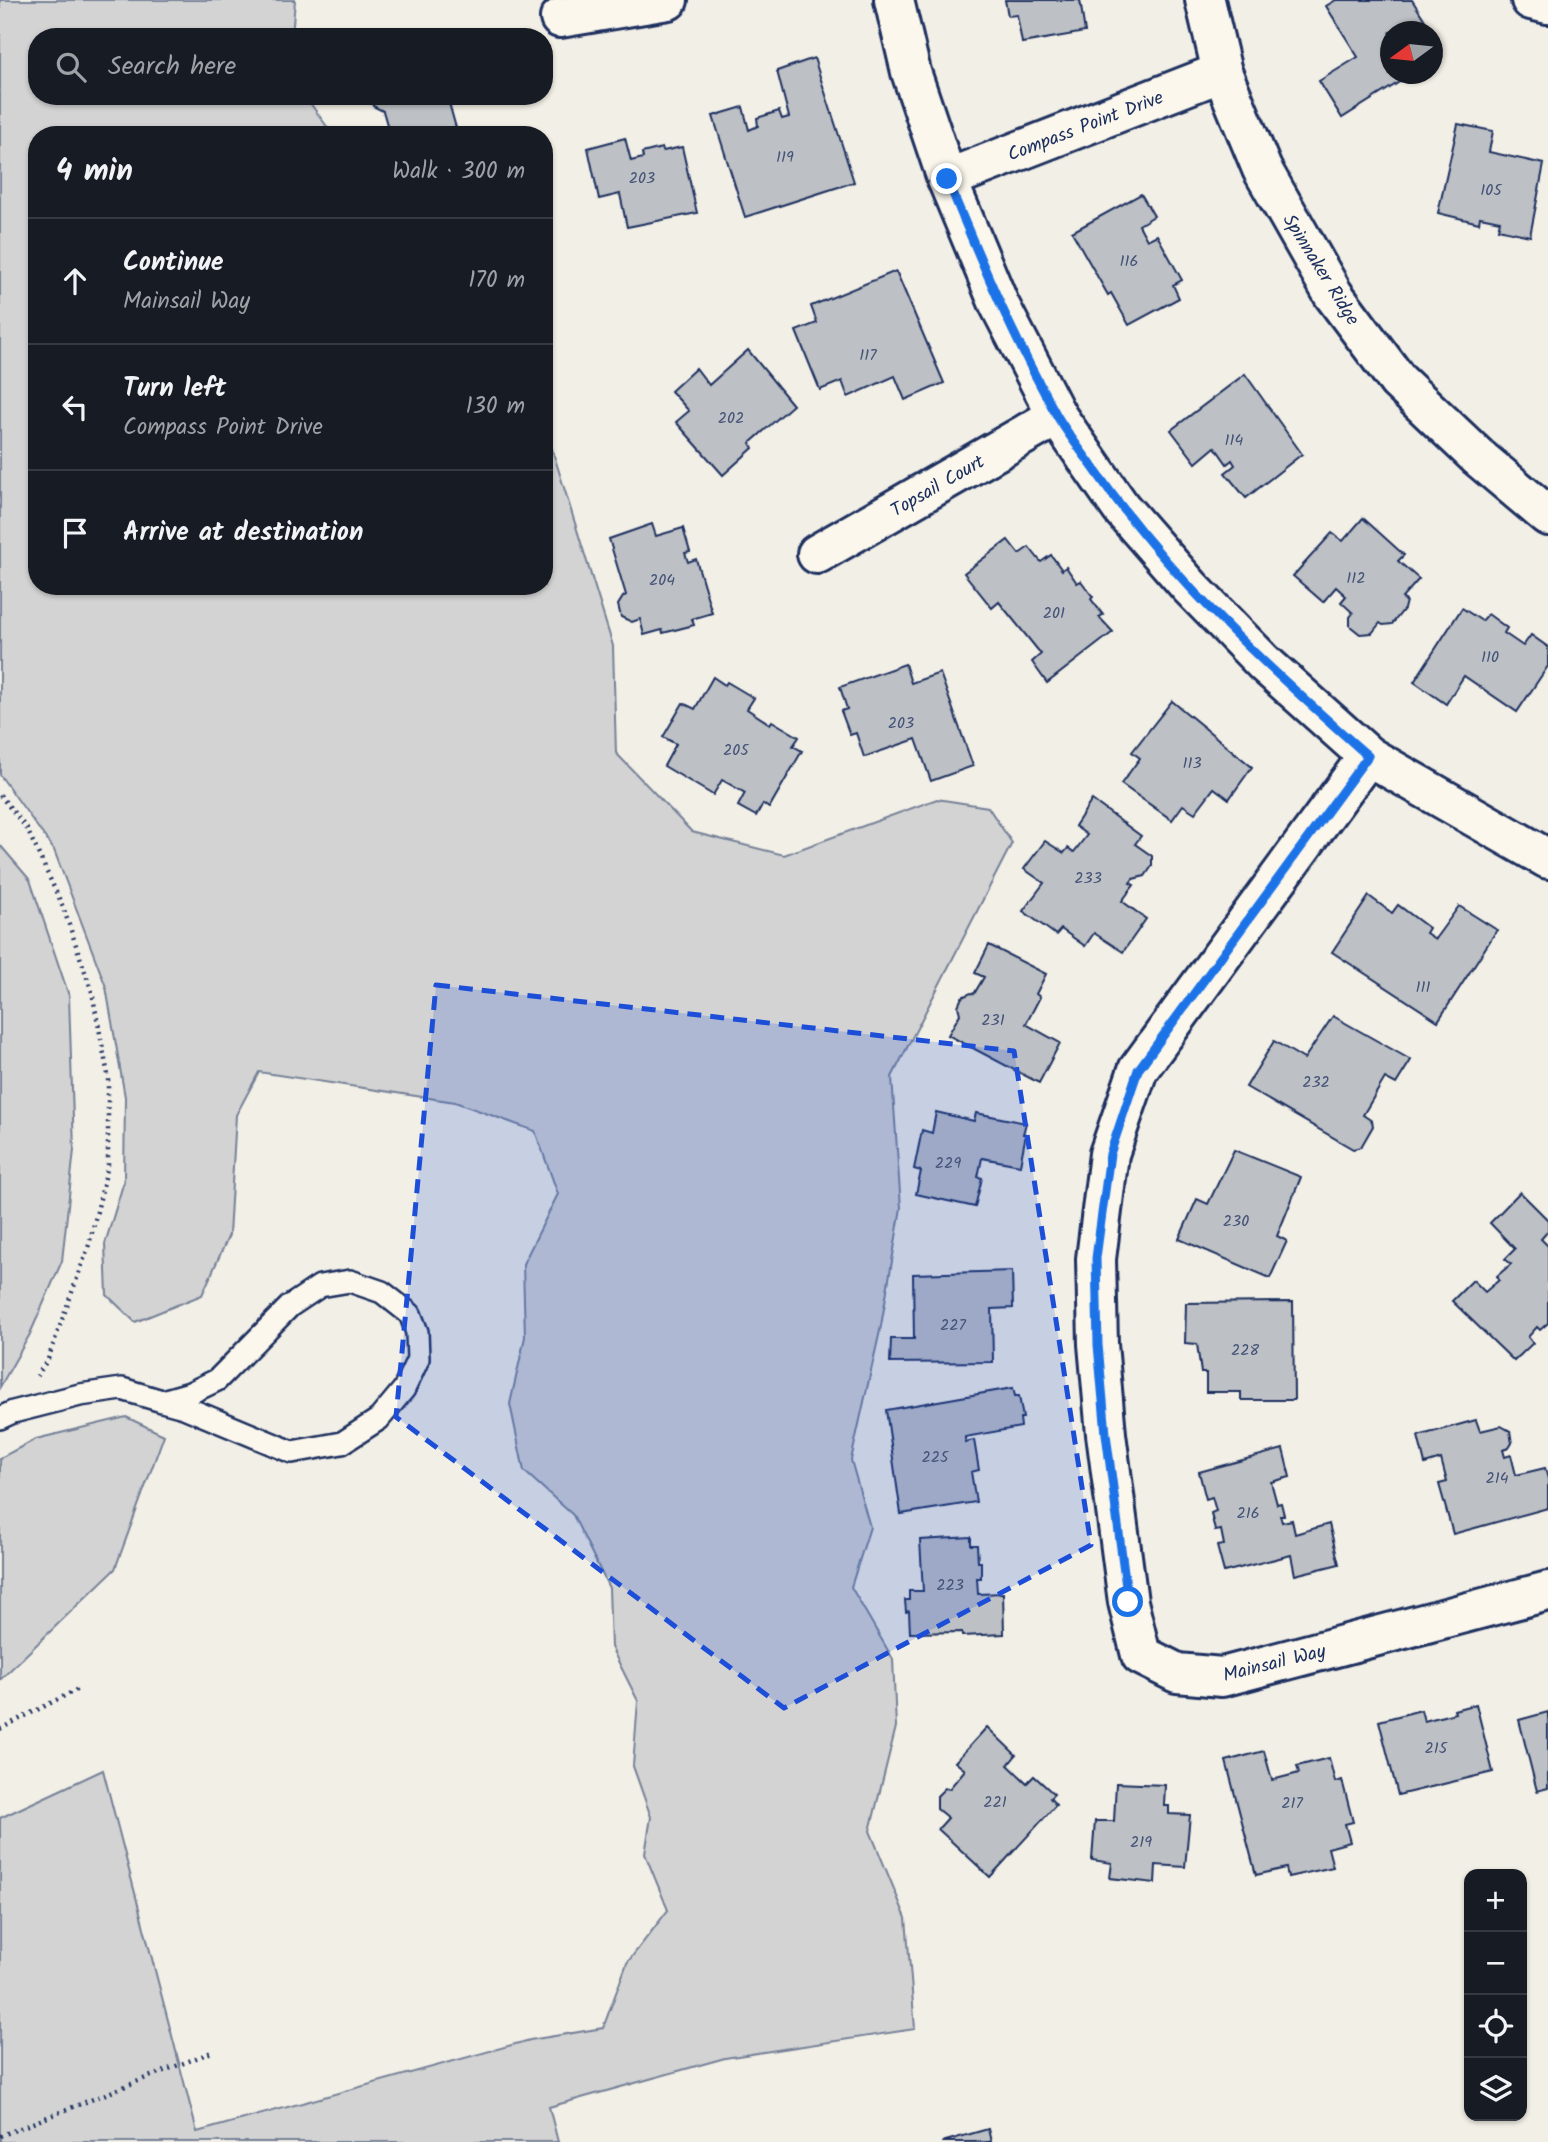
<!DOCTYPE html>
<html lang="en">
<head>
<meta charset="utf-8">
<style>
	:root { --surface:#171b24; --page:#242831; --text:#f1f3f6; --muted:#9ea1a6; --line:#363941 }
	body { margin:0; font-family:Kalam,sans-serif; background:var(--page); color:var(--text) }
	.controls { position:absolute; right:21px; bottom:21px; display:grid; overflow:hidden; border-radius:14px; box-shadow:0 2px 5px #0004 }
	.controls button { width:63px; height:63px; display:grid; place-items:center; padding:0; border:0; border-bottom:2px solid var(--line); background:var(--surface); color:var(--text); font:35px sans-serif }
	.compass { position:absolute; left:1380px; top:21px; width:63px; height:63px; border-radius:50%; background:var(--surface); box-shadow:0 2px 5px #0004; rotate:255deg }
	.stop { position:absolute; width:21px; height:21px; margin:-16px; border:5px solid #1a73e8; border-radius:50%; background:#fff }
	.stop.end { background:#1a73e8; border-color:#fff; box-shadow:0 2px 7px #0008 }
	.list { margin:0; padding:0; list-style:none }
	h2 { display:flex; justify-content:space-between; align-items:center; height:91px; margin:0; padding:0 28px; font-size:30px }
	h2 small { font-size:23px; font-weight:400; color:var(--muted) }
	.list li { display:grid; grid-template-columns:46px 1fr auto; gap:21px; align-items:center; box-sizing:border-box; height:126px; padding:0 28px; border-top:2px solid var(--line) }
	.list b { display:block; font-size:26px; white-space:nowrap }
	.list p { margin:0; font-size:23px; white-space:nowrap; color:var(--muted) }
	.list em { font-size:23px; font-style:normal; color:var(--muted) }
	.icon { flex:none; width:38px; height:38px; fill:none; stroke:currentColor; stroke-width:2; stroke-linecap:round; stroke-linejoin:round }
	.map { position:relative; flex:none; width:1548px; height:2142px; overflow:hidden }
	.search { position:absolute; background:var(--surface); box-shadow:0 2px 5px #0004; left:28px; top:28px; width:525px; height:77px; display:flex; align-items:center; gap:18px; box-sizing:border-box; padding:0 24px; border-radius:28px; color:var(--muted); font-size:26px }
	.panel { position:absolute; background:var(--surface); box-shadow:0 2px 5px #0004; left:28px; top:126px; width:525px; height:469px; border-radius:28px }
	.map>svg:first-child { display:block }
	.green { fill:#d2d3d2; stroke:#768198; stroke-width:2 }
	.building { fill:#bdc0c4; stroke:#1b2f5e; stroke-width:2 }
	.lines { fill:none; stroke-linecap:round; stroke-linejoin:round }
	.lane-casing { stroke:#1b2f5e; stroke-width:26 }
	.street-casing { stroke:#1b2f5e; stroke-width:44 }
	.path { stroke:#1b2f5e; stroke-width:4.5; stroke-dasharray:2 5; stroke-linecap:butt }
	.lane { stroke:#fbf7ec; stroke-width:21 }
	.street { stroke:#fbf7ec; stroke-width:38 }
	.route { stroke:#1a73e8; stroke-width:9 }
	.marked { fill:#1d4ed8; fill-opacity:0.2; stroke:#1d4ed8; stroke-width:5; stroke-dasharray:14 9; stroke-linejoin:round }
	.labels { text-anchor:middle; stroke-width:5; stroke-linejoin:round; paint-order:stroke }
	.number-label { font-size:16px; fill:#445378 }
	.street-label { font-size:19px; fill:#1b2f5e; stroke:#fbf7ec }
</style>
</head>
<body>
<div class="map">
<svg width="1548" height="2142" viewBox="0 0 1548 2142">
	<rect width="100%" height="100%" fill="#f2efe6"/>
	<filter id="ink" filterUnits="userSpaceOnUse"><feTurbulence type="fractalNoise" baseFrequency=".0143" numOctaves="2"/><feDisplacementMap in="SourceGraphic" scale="14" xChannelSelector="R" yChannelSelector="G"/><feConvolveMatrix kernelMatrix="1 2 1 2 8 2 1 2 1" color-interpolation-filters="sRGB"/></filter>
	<g filter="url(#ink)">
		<g class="green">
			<polygon points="0,0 295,0 292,37 37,37 37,96 305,96 333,135 37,135 37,586 544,586 544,423 613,646 616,753 692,832 784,855 937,799 988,807 1012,843 892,1077 901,1208 881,1326 851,1460 870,1527 851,1587 893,1659 896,1727 870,1831 906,1918 915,2029 725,2058 549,2107 558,2142 0,2142 0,1818 103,1770 197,2132 530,2040 603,2028 627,1963 668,1910 645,1854 651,1817 633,1766 638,1701 611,1647 609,1588 573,1515 524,1471 510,1404 525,1337 523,1264 558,1194 535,1131 455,1102 259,1072 236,1115 229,1235 202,1295 135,1322 107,1295 105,1244 124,1181 125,1097 106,987 54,850 0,775"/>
			<polygon points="0,845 30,880 69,996 74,1150 62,1261 30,1334 0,1387"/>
			<polygon points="126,1417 164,1435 115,1569 0,1680 0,1458 36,1439"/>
		</g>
		<g class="building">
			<polygon points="1005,0 1080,0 1085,32 1022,43 1017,15 1008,16"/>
			<polygon points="1336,0 1412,0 1428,25 1421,30 1422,32 1390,32 1390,74 1412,74 1342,118 1319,81 1358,57 1326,6"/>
			<polygon points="814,58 854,182 745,217 713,116 743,107 749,130 758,126 757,118 779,111 782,119 789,117 777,71"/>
			<polygon points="371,96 464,96 464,98 449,103 458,135 390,135 383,111 373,106"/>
			<polygon points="1458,124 1493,131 1489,152 1544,164 1530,236 1498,229 1500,221 1480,217 1479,223 1438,213"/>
			<polygon points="625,138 631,161 643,158 642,153 662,148 663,151 682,147 697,213 627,227 620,194 599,199 588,148"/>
			<polygon points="1141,194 1154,216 1139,225 1147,240 1157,235 1182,280 1173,285 1179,298 1129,325 1111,293 1108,295 1072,232"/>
			<polygon points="896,271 944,383 905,400 895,376 848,397 842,381 820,390 796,331 817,323 811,306"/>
			<polygon points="748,350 793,405 750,443 753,448 723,475 676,422 689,411 671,391 696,368 709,385"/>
			<polygon points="1245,374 1302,454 1246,498 1225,473 1235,465 1232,460 1227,464 1215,447 1196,463 1171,430"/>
			<polygon points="1363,518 1404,555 1398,561 1419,579 1402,598 1406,601 1404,609 1392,624 1383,625 1380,623 1372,633 1360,634 1350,626 1350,617 1353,613 1341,602 1346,596 1336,587 1323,602 1293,576 1332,533 1343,541"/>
			<polygon points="652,524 656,536 683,528 690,552 685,553 688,562 696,559 712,613 692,619 694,625 663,633 662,630 644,635 640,619 632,622 621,617 618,605 623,597 626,595 609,539"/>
			<polygon points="1008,540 1019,554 1029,547 1041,562 1051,555 1062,570 1066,567 1077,583 1081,581 1093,597 1091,599 1103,615 1099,617 1113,632 1047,683 1032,662 1041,654 999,602 992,608 964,573"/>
			<polygon points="1462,608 1482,621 1488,614 1507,628 1504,633 1523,646 1531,635 1548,647 1548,666 1517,712 1464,676 1446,704 1414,682"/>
			<polygon points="905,664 911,683 940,673 973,766 931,781 916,739 864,757 856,733 850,735 841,711 847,709 840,687"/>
			<polygon points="713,677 725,685 727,682 754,698 747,709 770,724 772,721 799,737 793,746 802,751 769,808 763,804 756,816 738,806 745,793 722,780 713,795 664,766 676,744 663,737 683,703 695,709"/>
			<polygon points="1172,701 1252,767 1229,799 1214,788 1195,813 1183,805 1172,820 1121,784 1140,758 1132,752"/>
			<polygon points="1092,800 1141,836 1135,844 1152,856 1152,866 1145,876 1133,879 1130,883 1134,885 1122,901 1146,919 1123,952 1094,933 1085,946 1061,929 1056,935 1023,911 1044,883 1024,869 1045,841 1064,853 1068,848 1074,852 1087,835 1075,826"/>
			<polygon points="1369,896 1392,913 1398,905 1429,928 1426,933 1435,939 1459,906 1497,930 1438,1021 1332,952"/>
			<polygon points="989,945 1046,974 1036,994 1040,997 1026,1024 1060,1043 1039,1083 948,1035 960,1014 958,1006 962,997 971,993 974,994 984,977 975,973"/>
			<polygon points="1333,1016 1411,1060 1396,1084 1385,1078 1363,1115 1372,1121 1373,1126 1361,1147 1353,1149 1246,1087 1274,1041 1304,1059"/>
			<polygon points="936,1112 974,1121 976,1113 1026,1123 1023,1134 1026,1134 1020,1165 982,1158 978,1177 982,1178 975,1207 916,1194 921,1171 914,1169 922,1130 932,1133"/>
			<polygon points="1234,1150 1301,1177 1277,1236 1287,1241 1270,1278 1179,1239 1197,1199 1208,1204"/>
			<polygon points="1520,1192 1548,1220 1548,1231 1541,1239 1548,1246 1548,1323 1540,1330 1537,1327 1528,1337 1533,1343 1514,1361 1452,1301 1473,1280 1485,1292 1499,1280 1497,1276 1511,1264 1505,1259 1515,1249 1490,1223"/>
			<polygon points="1012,1271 1013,1308 992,1309 993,1362 890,1363 891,1339 914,1339 913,1274"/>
			<polygon points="1293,1302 1294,1400 1241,1400 1241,1392 1206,1392 1206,1373 1201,1373 1197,1344 1185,1343 1186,1303"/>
			<polygon points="1013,1388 1015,1396 1019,1396 1023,1418 1020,1418 1021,1427 965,1437 965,1442 974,1440 979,1470 971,1472 976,1502 901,1514 886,1410"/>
			<polygon points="1476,1420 1480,1431 1501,1426 1510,1431 1512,1443 1509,1448 1503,1450 1505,1457 1511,1455 1516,1475 1545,1468 1548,1479 1548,1508 1453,1534 1439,1484 1447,1482 1441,1459 1425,1464 1418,1436"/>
			<polygon points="1283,1449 1290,1477 1271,1482 1277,1504 1281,1503 1284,1515 1280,1515 1282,1522 1292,1520 1295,1534 1329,1524 1339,1564 1295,1575 1291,1555 1224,1572 1217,1546 1224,1545 1221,1530 1215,1531 1211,1513 1216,1511 1212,1497 1206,1499 1199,1472"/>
			<polygon points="971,1537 971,1545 977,1545 978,1562 981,1562 981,1578 977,1578 978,1594 1003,1593 1004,1634 962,1636 962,1632 910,1633 909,1611 906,1612 905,1600 909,1600 909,1591 923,1591 920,1540"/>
			<polygon points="1476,1704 1493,1772 1398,1795 1379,1721 1421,1710 1424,1721 1455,1713 1454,1710"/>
			<polygon points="1548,1712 1548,1788 1537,1791 1519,1720"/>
			<polygon points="987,1727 1016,1755 1008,1765 1027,1783 1034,1776 1054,1794 1050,1798 1056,1805 990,1877 938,1829 948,1818 937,1809 937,1796 945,1788 949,1789 965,1770 955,1762"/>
			<polygon points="1264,1751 1272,1780 1299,1773 1297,1766 1329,1758 1335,1782 1342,1780 1353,1822 1345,1824 1350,1842 1328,1848 1333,1867 1288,1877 1286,1868 1256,1875 1226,1761"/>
			<polygon points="1116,1783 1165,1785 1164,1806 1169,1806 1169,1814 1190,1815 1185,1867 1156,1865 1155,1883 1110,1878 1112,1863 1092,1860 1095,1821 1114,1821"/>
			<polygon points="988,2129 991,2142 942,2142"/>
		</g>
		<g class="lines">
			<defs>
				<polyline id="lane" points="0,1418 13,1412 80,1395 122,1389 162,1401 184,1407 292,1452 342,1443 379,1419 404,1389 418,1359 417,1332 410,1314 382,1292 350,1281 320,1286 290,1306 217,1380 190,1393 162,1401"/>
				<g id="street">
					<polyline points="894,0 911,72 947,179 999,304 1057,416 1121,508 1190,587 1264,663 1368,756 1548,859"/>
					<polyline points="1205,0 1222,72 1262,169 1333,294 1398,381 1478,457 1548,516"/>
					<polyline points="1531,0 1548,4"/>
					<polyline points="560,18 668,0"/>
					<polyline points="947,179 1222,72"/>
					<polyline points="817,554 1057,416"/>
					<polyline points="1368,756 1138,1070 1109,1154 1096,1259 1098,1344 1106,1434 1128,1602 1141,1655 1177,1673 1222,1677 1548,1591"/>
				</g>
			</defs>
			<use href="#lane" class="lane-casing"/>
			<use href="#street" class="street-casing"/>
			<g class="path">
				<polyline points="0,795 27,829 63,907 92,992 108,1075 108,1165 89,1245 48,1359 37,1376"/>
				<polyline points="0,1729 80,1688"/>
				<polyline points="0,2136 214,2051"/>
			</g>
			<use href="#lane" class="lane"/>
			<use href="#street" class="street"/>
		</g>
	</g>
	<g class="lines" filter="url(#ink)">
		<path class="route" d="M947,179C980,259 1013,338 1056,414C1066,432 1080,449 1092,466C1169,578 1267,667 1368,756L1138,1070L1110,1154L1096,1258L1098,1345L1106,1434L1128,1602"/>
	</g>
	<path class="marked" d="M436,985L1014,1051L1091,1545L784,1708L396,1417Z"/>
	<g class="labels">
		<g class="number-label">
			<text x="785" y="162">119</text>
			<text x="642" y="183">203</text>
			<text x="1491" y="195">105</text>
			<text x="1129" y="266">116</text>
			<text x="868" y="360">117</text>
			<text x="731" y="423">202</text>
			<text x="1234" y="445">114</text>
			<text x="1356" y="583">112</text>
			<text x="662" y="585">204</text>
			<text x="1054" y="618">201</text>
			<text x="1490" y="662">110</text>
			<text x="901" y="728">203</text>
			<text x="736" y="755">205</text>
			<text x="1192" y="768">113</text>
			<text x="1088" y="883">233</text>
			<text x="1423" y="992">111</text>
			<text x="993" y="1025">231</text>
			<text x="1316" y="1087">232</text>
			<text x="948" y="1168">229</text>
			<text x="1236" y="1226">230</text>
			<text x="953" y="1330">227</text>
			<text x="1245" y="1355">228</text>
			<text x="935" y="1462">225</text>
			<text x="1497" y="1483">214</text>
			<text x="1248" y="1518">216</text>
			<text x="950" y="1590">223</text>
			<text x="1436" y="1753">215</text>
			<text x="995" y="1807">221</text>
			<text x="1292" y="1808">217</text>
			<text x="1141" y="1847">219</text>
		</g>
		<g class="street-label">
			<text transform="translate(1085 125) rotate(-21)" y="7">Compass Point Drive</text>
			<text transform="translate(1322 269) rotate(58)" y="7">Spinnaker Ridge</text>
			<text transform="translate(937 485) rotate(-30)" y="7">Topsail Court</text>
			<text transform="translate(1274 1662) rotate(-14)" y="7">Mainsail Way</text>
		</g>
	</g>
</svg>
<div class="controls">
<button>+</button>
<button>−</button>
<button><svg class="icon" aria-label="locate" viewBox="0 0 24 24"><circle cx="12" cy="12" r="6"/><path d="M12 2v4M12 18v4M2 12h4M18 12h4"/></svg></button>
<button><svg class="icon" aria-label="layers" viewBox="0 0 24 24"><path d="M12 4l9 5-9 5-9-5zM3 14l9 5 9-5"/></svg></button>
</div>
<svg class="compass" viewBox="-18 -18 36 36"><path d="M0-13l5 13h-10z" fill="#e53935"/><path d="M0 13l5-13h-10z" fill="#9ea1a6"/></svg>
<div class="stop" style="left:1128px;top:1602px"></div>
<div class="stop end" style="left:947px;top:179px"></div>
<div class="search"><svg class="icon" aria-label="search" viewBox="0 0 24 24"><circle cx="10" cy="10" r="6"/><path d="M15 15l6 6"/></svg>Search here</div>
<section class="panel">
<h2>4 min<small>Walk · 300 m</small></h2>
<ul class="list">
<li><svg class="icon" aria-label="ahead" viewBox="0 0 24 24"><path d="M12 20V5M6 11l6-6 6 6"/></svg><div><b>Continue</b><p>Mainsail Way</p></div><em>170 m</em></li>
<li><svg class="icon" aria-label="left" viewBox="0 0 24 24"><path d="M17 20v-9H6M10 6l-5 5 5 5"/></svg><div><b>Turn left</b><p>Compass Point Drive</p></div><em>130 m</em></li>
<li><svg class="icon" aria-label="arrive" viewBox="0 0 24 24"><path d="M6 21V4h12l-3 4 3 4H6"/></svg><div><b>Arrive at destination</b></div></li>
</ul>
</section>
</div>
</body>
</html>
